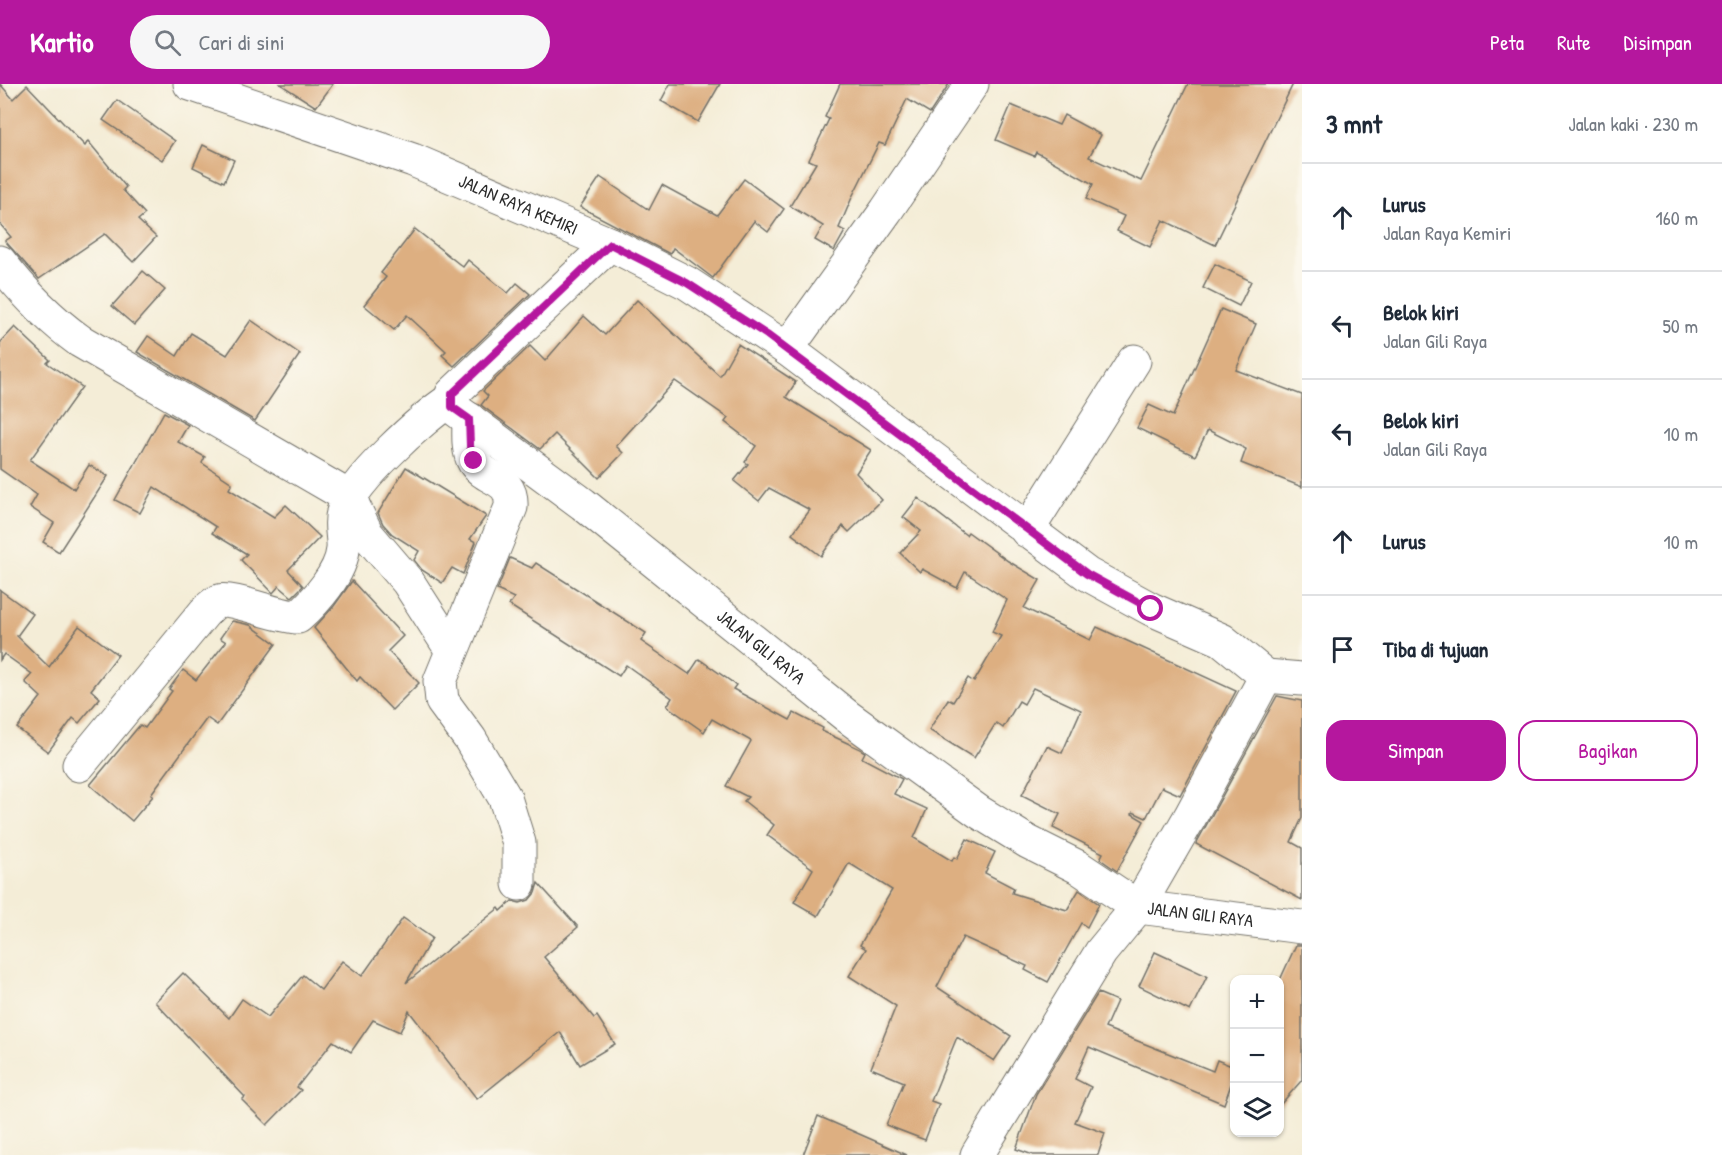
<!DOCTYPE html>
<html lang="id">
<head>
<meta charset="utf-8">
<style>
	:root { --surface:#fff; --page:#f6f6f7; --text:#1f2937; --muted:#747a83; --line:#e0e1e3; --accent:#b5179e }
	body { margin:0; font-family:"Patrick Hand",sans-serif; background:var(--page); color:var(--text) }
	.controls { position:absolute; right:18px; bottom:18px; display:grid; overflow:hidden; border-radius:12px; box-shadow:0 2px 4px #0004 }
	.controls button { width:54px; height:54px; display:grid; place-items:center; padding:0; border:0; border-bottom:2px solid var(--line); background:var(--surface); color:var(--text); font:30px sans-serif }
	.stop { position:absolute; width:18px; height:18px; margin:-14px; border:4px solid #b5179e; border-radius:50%; background:#fff }
	.stop.end { background:#b5179e; border-color:#fff; box-shadow:0 2px 6px #0008 }
	.list { margin:0; padding:0; list-style:none }
	h2 { display:flex; justify-content:space-between; align-items:center; height:78px; margin:0; padding:0 24px; font-size:26px }
	h2 small { font-size:20px; font-weight:400; color:var(--muted) }
	.list li { display:grid; grid-template-columns:39px 1fr auto; gap:18px; align-items:center; box-sizing:border-box; height:108px; padding:0 24px; border-top:2px solid var(--line) }
	.list b { display:block; font-size:22px; white-space:nowrap }
	.list p { margin:0; font-size:20px; white-space:nowrap; color:var(--muted) }
	.list em { font-size:20px; font-style:normal; color:var(--muted) }
	.actions { display:flex; gap:12px; padding:18px 24px }
	.actions a { flex:1; padding:14px 0; border:2px solid var(--accent); border-radius:18px; text-align:center; font-size:21px; color:var(--accent) }
	.actions .main { background:var(--accent); color:#fff }
	.icon { flex:none; width:33px; height:33px; fill:none; stroke:currentColor; stroke-width:2; stroke-linecap:round; stroke-linejoin:round }
	.map { position:relative; flex:none; width:1302px; height:1071px; overflow:hidden }
	header { display:flex; align-items:center; gap:36px; box-sizing:border-box; height:84px; padding:0 30px; background:var(--accent); color:#fff }
	header strong { font-size:28px }
	nav { display:flex; gap:33px; margin-inline-start:auto; font-size:21px }
	.search { width:420px; height:54px; background:var(--page); display:flex; align-items:center; gap:15px; box-sizing:border-box; padding:0 21px; border-radius:33px; color:var(--muted); font-size:22px }
	main { display:flex }
	aside { flex:1; background:var(--surface) }
	.map>svg:first-child { display:block }
	.building { fill:#ddaf81 }
	.lines { fill:none; stroke-linecap:round; stroke-linejoin:round }
	.minor-casing { stroke:#716f67; stroke-width:35 }
	.minor { stroke:#fff; stroke-width:33 }
	.route { stroke:#b5179e; stroke-width:8 }
	.labels { text-anchor:middle; stroke-width:5; stroke-linejoin:round; paint-order:stroke }
	.street-label { font-size:18px; fill:#2b2b2b; stroke:#fbf7ec }
</style>
</head>
<body>
<header>
<strong>Kartio</strong>
<div class="search"><svg class="icon" aria-label="search" viewBox="0 0 24 24"><circle cx="10" cy="10" r="6"/><path d="M15 15l6 6"/></svg>Cari di sini</div>
<nav><a>Peta</a><a>Rute</a><a>Disimpan</a></nav>
</header>
<main>
<div class="map">
<svg width="1302" height="1071" viewBox="0 0 1302 1071">
	<rect width="100%" height="100%" fill="#fbf7ec"/>
	<filter id="ink" filterUnits="userSpaceOnUse"><feTurbulence type="fractalNoise" baseFrequency=".0167" numOctaves="2"/><feDisplacementMap in="SourceGraphic" scale="12" xChannelSelector="R" yChannelSelector="G"/><feConvolveMatrix kernelMatrix="1 2 1 2 8 2 1 2 1" color-interpolation-filters="sRGB"/></filter>
	<filter id="wash" filterUnits="userSpaceOnUse"><feTurbulence type="fractalNoise" baseFrequency=".008" numOctaves="4" result="noise"/><feDisplacementMap in="SourceGraphic" scale="24" xChannelSelector="R" yChannelSelector="G"/><feGaussianBlur stdDeviation="1.35" result="paint"/><feColorMatrix in="noise" values="0 0 0 0 0 0 0 0 0 0 0 0 0 0 0 0 0 1.4 0 .05"/><feComposite in="paint" operator="in"/></filter>
	<g filter="url(#wash)">
		<rect width="100%" height="100%" fill="#f4edd7"/>
		<g id="blocks">
			<g class="building">
				<polygon points="0,0 13,15 27,1 85,62 88,57 126,103 123,106 145,130 138,136 156,153 133,178 105,150 39,195 5,157 11,153 0,140"/>
				<polygon points="280,0 333,0 316,23"/>
				<polygon points="670,0 720,0 698,38 661,17"/>
				<polygon points="840,0 949,0 930,29 907,15 885,61 879,59 853,111 839,144 845,147 834,167 815,156 823,142 790,122 816,79 809,76 829,35 825,33"/>
				<polygon points="1188,0 1293,0 1215,161 1163,136 1150,163 1117,147 1124,132 1086,115 1093,100 1036,68 1034,72 996,56 1011,21 1059,41 1064,31 1101,51 1089,73 1141,97"/>
				<polygon points="117,16 175,57 162,76 103,36"/>
				<polygon points="203,61 234,76 224,98 193,83"/>
				<polygon points="600,93 649,126 662,101 717,131 744,95 784,125 768,148 754,137 713,194 673,164 670,170 580,123"/>
				<polygon points="415,145 463,183 468,176 508,209 517,199 530,210 454,282 442,271 446,267 407,231 394,246 364,221 386,193 381,189"/>
				<polygon points="1215,180 1251,197 1239,222 1203,204"/>
				<polygon points="143,187 165,206 134,241 112,222"/>
				<polygon points="637,216 720,292 738,260 796,298 786,313 871,366 856,389 882,416 849,448 843,442 821,472 792,450 810,426 769,404 759,417 734,397 748,380 745,378 756,362 725,338 728,334 675,297 616,362 623,369 599,394 555,350 540,365 481,321 488,312 483,307 530,262 545,277 584,232 605,251"/>
				<polygon points="1221,225 1256,240 1236,286 1302,311 1302,403 1241,379 1246,365 1208,346 1195,372 1137,344 1149,321 1173,332"/>
				<polygon points="251,236 300,270 255,337 137,268 148,252 177,272 191,249 227,271"/>
				<polygon points="15,243 50,276 47,279 82,303 30,376 74,405 89,381 108,392 59,468 43,458 54,439 30,423 37,411 0,385 0,259"/>
				<polygon points="164,328 188,341 178,358 205,373 202,379 232,399 229,405 274,433 286,421 320,453 288,486 303,502 292,513 279,502 273,509 241,476 247,470 212,449 216,443 154,403 140,429 115,416"/>
				<polygon points="406,383 486,432 470,455 476,458 463,490 452,484 442,499 422,486 414,476 419,467 392,450 383,440 378,429"/>
				<polygon points="918,414 966,451 968,448 1008,477 1040,496 1024,524 1090,556 1097,543 1236,607 1180,711 1162,703 1146,734 1133,728 1132,730 1144,737 1117,787 1100,775 1103,769 1053,744 1060,730 1022,711 1047,662 1062,669 1081,626 1033,604 1024,620 1019,617 1003,644 996,639 974,674 929,646 948,615 953,618 968,594 974,598 1001,552 992,548 1007,516 965,488 957,504 922,485 920,488 900,469 921,447 903,433"/>
				<polygon points="510,474 532,484 536,479 646,549 641,557 689,590 699,575 736,601 733,605 790,636 794,629 823,644 822,647 860,665 865,668 862,674 902,695 894,710 927,725 914,754 952,777 954,773 957,775 967,755 995,768 985,789 1014,804 1012,809 1067,826 1079,806 1099,820 1087,843 1081,839 1048,898 1025,886 1027,882 963,853 937,903 1011,952 994,977 957,953 931,1017 939,1020 925,1056 886,1041 904,998 871,984 896,922 849,892 866,865 860,861 892,806 849,779 818,832 794,818 813,785 767,751 774,741 744,717 748,713 726,702 751,657 712,635 704,648 667,622 672,614 626,581 619,592 509,521 514,514 497,506"/>
				<polygon points="352,497 403,552 388,567 419,599 392,626 360,593 357,597 314,544 334,522"/>
				<polygon points="0,506 33,530 17,552 49,583 79,542 118,571 91,606 100,614 79,639 73,634 48,668 17,644 41,613 25,598 32,590 4,570 0,576"/>
				<polygon points="232,537 250,541 276,560 217,641 207,634 151,710 153,712 132,737 90,701 140,641 145,644 172,607 169,605 183,586 196,596 226,558 220,554"/>
				<polygon points="1277,612 1302,617 1302,734 1291,758 1302,764 1302,816 1196,760"/>
				<polygon points="538,799 578,843 544,873 594,934 597,932 615,960 580,981 560,948 477,1015 409,927 400,948 373,936 351,968 333,957 297,1003 301,1006 267,1041 242,1016 245,1013 155,918 183,889 229,934 242,915 268,933 303,891 321,906 342,877 362,892 403,834 432,854 406,899 499,824 501,827 512,817 520,819 529,816 535,809"/>
				<polygon points="1296,861 1302,861 1302,996 1280,1021 1280,896"/>
				<polygon points="1155,868 1207,892 1190,927 1139,902"/>
				<polygon points="1098,909 1117,917 1105,944 1213,987 1217,976 1234,983 1234,992 1224,1020 1089,963 1075,995 1091,1003 1075,1038 1105,1049 1098,1071 1033,1071 1016,1065 1036,1010"/>
				<polygon points="818,1032 907,1071 803,1071"/>
			</g>
		</g>
	</g>
	<g filter="url(#ink)">
		<use href="#blocks" fill-opacity="0" stroke="#716f67" stroke-width="1.5"/>
		<g class="lines">
			<defs>
				<g id="minor">
					<path id="s1" d="M190,0L413,76L610,160L687,199L787,265L1087,490L1151,525L1222,556L1266,592L1302,595"/>
					<path id="s2" d="M610,160L452,310V323L583,420L848,633L979,728L1028,758L1078,783L1138,823L1302,843"/>
					<path d="M0,178C24,209 48,234 80,257L349,413L367,450L408,498L451,565"/>
					<polyline points="787,265 886,127 972,0"/>
					<path d="M469,335C469,348 467,366 474,378C487,398 513,392 511,423L440,597L442,617L470,655L505,714L519,759V800"/>
					<polyline points="1027,447 1134,277"/>
					<path d="M79,681L204,529C209,524 213,519 219,517C233,513 278,533 298,533C316,517 341,489 343,465C344,452 339,441 343,428C351,398 424,333 450,316"/>
					<polyline points="977,1071 1101,868 1138,823 1190,733 1266,592"/>
				</g>
			</defs>
			<use href="#minor" class="minor-casing"/>
			<use href="#minor" class="minor"/>
		</g>
	</g>
	<g class="lines" filter="url(#ink)">
		<polyline class="route" points="474,377 470,362 469,335 452,323 452,310 610,160 687,199 767,251 1087,490 1151,525"/>
	</g>
	<g class="labels">
		<g class="street-label">
			<text dy="6" stroke="none"><textPath href="#s1" startOffset="350">JALAN RAYA KEMIRI</textPath></text>
			<text dy="6" stroke="none"><textPath href="#s2" startOffset="622">JALAN GILI RAYA</textPath></text>
			<text dy="6" stroke="none"><textPath href="#s2" startOffset="1144">JALAN GILI RAYA</textPath></text>
		</g>
	</g>
</svg>
<div class="controls">
<button>+</button>
<button>−</button>
<button><svg class="icon" aria-label="layers" viewBox="0 0 24 24"><path d="M12 4l9 5-9 5-9-5zM3 14l9 5 9-5"/></svg></button>
</div>
<div class="stop" style="left:1151px;top:525px"></div>
<div class="stop end" style="left:474px;top:377px"></div>
</div>
<aside>
<h2>3 mnt<small>Jalan kaki · 230 m</small></h2>
<ul class="list">
<li><svg class="icon" aria-label="ahead" viewBox="0 0 24 24"><path d="M12 20V5M6 11l6-6 6 6"/></svg><div><b>Lurus</b><p>Jalan Raya Kemiri</p></div><em>160 m</em></li>
<li><svg class="icon" aria-label="left" viewBox="0 0 24 24"><path d="M17 20v-9H6M10 6l-5 5 5 5"/></svg><div><b>Belok kiri</b><p>Jalan Gili Raya</p></div><em>50 m</em></li>
<li><svg class="icon" aria-label="left" viewBox="0 0 24 24"><path d="M17 20v-9H6M10 6l-5 5 5 5"/></svg><div><b>Belok kiri</b><p>Jalan Gili Raya</p></div><em>10 m</em></li>
<li><svg class="icon" aria-label="ahead" viewBox="0 0 24 24"><path d="M12 20V5M6 11l6-6 6 6"/></svg><div><b>Lurus</b></div><em>10 m</em></li>
<li><svg class="icon" aria-label="arrive" viewBox="0 0 24 24"><path d="M6 21V4h12l-3 4 3 4H6"/></svg><div><b>Tiba di tujuan</b></div></li>
</ul>
<div class="actions"><a class="main">Simpan</a><a>Bagikan</a></div>
</aside>
</main>
</body>
</html>
